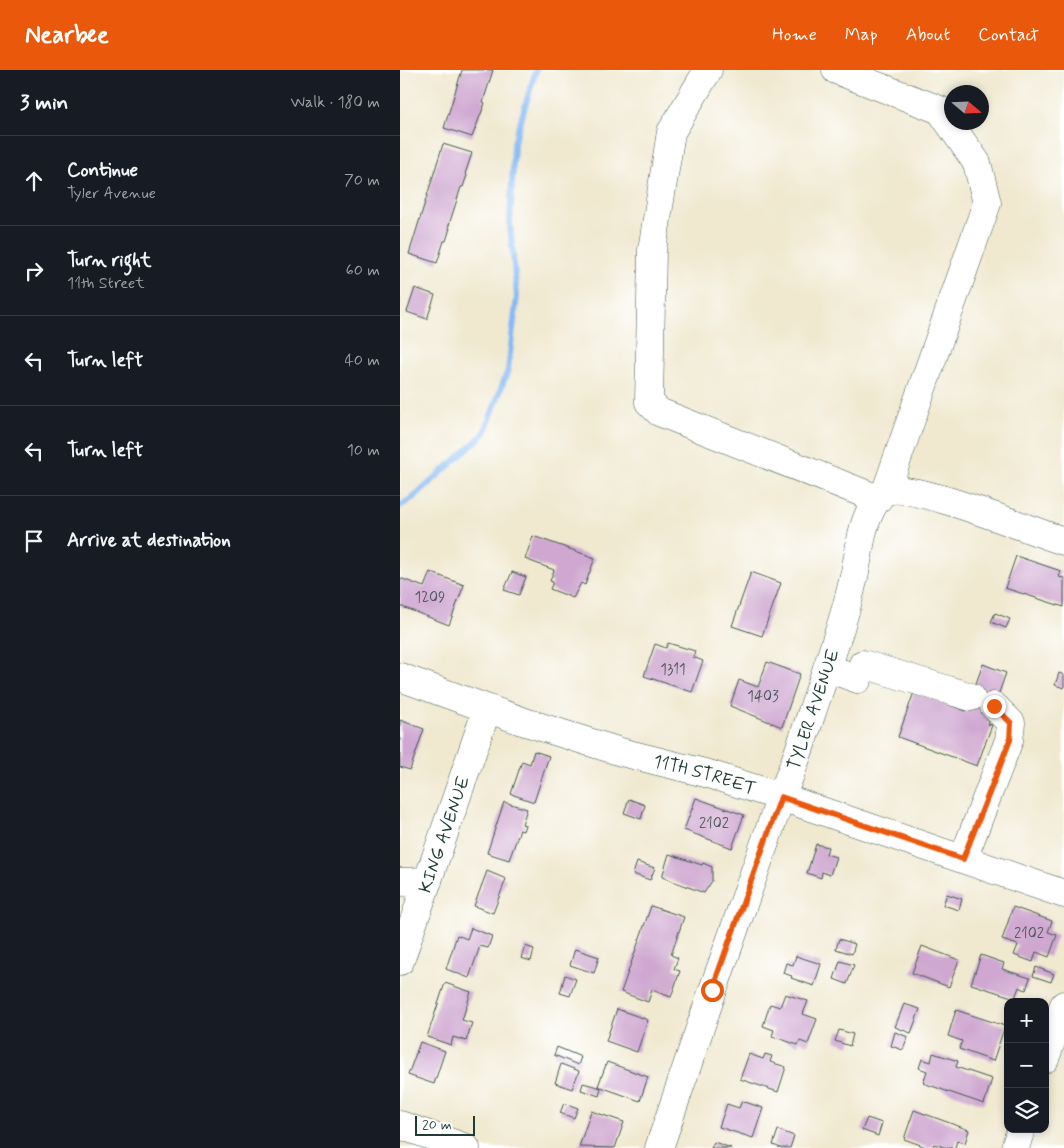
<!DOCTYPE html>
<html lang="en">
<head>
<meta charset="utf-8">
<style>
	:root { --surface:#171b24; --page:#20242c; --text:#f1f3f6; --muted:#9ea1a6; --line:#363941; --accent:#ea580c }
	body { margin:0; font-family:Mynerve,sans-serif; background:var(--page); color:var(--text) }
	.controls { position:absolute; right:15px; bottom:15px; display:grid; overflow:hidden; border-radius:10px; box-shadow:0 2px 8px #0003 }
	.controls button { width:45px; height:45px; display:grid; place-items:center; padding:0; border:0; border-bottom:1px solid var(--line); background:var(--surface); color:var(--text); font:25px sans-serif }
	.compass { position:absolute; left:544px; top:15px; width:45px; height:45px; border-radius:50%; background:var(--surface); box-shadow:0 2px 8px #0003; rotate:109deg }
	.scale { position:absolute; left:15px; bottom:12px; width:60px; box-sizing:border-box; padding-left:5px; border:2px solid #1f3d34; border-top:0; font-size:14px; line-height:18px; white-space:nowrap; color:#1f3d34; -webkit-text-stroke:4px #fff; paint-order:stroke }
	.stop { position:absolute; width:15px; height:15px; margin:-11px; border:4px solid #ea580c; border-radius:50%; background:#fff }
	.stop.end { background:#ea580c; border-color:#fff; box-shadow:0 1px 5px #0008 }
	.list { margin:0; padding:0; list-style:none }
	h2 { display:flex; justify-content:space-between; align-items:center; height:65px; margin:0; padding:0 20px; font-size:21px }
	h2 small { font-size:16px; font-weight:400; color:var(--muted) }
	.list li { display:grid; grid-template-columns:32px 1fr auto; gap:15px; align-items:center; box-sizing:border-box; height:90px; padding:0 20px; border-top:1px solid var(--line) }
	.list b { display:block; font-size:19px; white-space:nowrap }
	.list p { margin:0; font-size:16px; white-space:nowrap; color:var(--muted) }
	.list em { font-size:16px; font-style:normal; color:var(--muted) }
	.icon { flex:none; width:28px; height:28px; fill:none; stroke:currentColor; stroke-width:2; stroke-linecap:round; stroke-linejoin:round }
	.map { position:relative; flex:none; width:664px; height:1078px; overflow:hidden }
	header { display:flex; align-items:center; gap:30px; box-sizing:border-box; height:70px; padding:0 25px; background:var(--accent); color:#fff }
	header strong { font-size:24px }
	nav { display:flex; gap:28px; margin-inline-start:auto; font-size:18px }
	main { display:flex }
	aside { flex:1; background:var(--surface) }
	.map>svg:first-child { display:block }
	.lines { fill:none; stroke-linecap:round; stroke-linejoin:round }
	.stream { stroke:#87baf4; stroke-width:6 }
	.building { fill:#cfa7d0 }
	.minor-casing { stroke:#3e574b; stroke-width:29 }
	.minor { stroke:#fff; stroke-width:28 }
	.route { stroke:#ea580c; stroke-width:6 }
	.labels { text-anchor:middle; stroke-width:5; stroke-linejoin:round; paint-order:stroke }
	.number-label { font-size:15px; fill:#4b585b }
	.street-label { font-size:18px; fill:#1f3d34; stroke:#fff }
</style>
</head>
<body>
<header>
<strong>Nearbee</strong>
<nav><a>Home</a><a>Map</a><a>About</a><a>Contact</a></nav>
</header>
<main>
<aside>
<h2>3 min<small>Walk · 180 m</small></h2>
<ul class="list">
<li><svg class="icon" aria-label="ahead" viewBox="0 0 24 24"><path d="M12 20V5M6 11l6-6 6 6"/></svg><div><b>Continue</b><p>Tyler Avenue</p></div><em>70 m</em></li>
<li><svg class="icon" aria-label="right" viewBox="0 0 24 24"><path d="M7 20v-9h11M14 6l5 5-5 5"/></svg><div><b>Turn right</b><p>11th Street</p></div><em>60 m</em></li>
<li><svg class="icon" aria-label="left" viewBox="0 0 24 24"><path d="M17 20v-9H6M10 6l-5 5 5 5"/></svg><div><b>Turn left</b></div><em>40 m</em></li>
<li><svg class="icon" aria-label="left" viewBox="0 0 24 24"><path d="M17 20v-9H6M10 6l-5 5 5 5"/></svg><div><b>Turn left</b></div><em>10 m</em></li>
<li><svg class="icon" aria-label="arrive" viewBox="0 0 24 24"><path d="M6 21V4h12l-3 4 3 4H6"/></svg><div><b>Arrive at destination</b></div></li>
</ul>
</aside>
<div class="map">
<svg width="664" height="1078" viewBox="0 0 664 1078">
	<rect width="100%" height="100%" fill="#fff"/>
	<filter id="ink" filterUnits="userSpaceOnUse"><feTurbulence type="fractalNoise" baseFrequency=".02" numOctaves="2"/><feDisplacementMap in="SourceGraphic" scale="10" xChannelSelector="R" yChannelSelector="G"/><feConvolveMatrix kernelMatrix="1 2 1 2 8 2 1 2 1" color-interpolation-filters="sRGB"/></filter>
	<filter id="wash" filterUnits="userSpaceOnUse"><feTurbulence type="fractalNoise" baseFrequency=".0096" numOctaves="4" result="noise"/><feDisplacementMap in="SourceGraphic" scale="20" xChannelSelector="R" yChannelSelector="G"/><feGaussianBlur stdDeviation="1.12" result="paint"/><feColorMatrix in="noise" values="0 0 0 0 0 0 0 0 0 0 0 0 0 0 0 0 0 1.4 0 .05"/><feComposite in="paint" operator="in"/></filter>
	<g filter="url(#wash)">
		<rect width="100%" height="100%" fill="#f0e9d0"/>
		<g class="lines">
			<polyline class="stream" points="0,436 14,427 84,364 108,300 117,226 110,155 114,73 136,0"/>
		</g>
		<g id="blocks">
			<g class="building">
				<polygon points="62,0 93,0 83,32 85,33 72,67 44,58"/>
				<polygon points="43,74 72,83 65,104 67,105 63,117 61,117 48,158 50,158 46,171 44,171 37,193 9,184"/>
				<polygon points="15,218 35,225 27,249 7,242"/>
				<polygon points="133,466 195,488 185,515 181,513 173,528 150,519 153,512 150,511 154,500 125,489"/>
				<polygon points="616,486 661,501 659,507 664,508 664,537 605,518"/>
				<polygon points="30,502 64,515 49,555 0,536 0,508 24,517"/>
				<polygon points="112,502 126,507 119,525 104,520"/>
				<polygon points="351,502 381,513 362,566 332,556"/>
				<polygon points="595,543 610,549 606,558 591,552"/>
				<polygon points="268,573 295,581 293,587 303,591 292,622 244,606 255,574 266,578"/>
				<polygon points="367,592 400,604 382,657 330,636 339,610 358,617"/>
				<polygon points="583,594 606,603 588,654 592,655 577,696 498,667 514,622 566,641"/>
				<polygon points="659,603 664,605 664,618 655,615"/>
				<polygon points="0,650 24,659 10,700 0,697"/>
				<polygon points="134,681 149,686 134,732 111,724 122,691 130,694"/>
				<polygon points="296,728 344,745 332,778 284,760"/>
				<polygon points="229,729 245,735 241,749 224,743"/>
				<polygon points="104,732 127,739 122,754 125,755 123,761 120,760 109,790 87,783"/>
				<polygon points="416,774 428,777 426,784 436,787 430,805 422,802 421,808 407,803"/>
				<polygon points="269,784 302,795 303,793 312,797 312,811 304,823 262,807"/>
				<polygon points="237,792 255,798 250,810 233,804"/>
				<polygon points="87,801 106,809 93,843 74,836"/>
				<polygon points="547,824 562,829 559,840 543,835"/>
				<polygon points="251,836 284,847 271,885 278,888 274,899 280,901 271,927 252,920 248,932 221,922"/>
				<polygon points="613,837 652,851 648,862 657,865 649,887 636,882 633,892 614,885 618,875 602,870"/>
				<polygon points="71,858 92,866 88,878 80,876 69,908 46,899 57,865 67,869"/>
				<polygon points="439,869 455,874 452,884 436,879"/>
				<polygon points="125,876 134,879 131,891 121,888"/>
				<polygon points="522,876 559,890 549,917 512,903"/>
				<polygon points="175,879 199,887 194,903 170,895"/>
				<polygon points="581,885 604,893 602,899 630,908 626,920 619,917 615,928 571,914"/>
				<polygon points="396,886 421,894 414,916 391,908 392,906 383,903 386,893 393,895"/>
				<polygon points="440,891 454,895 447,914 434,909"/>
				<polygon points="636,897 654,904 651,912 633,906"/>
				<polygon points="165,905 176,909 170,926 160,923"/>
				<polygon points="45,913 71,922 62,950 72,953 66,971 53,967 51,975 27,967"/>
				<polygon points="385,924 408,931 403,944 417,949 408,974 400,971 398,975 372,966 374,960 363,956 370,934 380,937"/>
				<polygon points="504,934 520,939 511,963 495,957"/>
				<polygon points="217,939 248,950 237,982 206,971"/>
				<polygon points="556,940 605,956 593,991 559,979 562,971 548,966"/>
				<polygon points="439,960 453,964 450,976 435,971"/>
				<polygon points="495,962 508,967 503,980 491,976"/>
				<polygon points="20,972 45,981 34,1014 8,1005"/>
				<polygon points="157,977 181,987 178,995 154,985"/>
				<polygon points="533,983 558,991 556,997 592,1009 584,1034 523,1013 527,1001 519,998 522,989 531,992"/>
				<polygon points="349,984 363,989 365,984 372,986 370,992 386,997 378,1022 340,1009"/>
				<polygon points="207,992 248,1007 240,1031 198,1016"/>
				<polygon points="161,994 179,1001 172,1019 155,1013"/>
				<polygon points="183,1013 201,1018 199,1026 181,1020"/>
				<polygon points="342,1031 363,1038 353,1068 319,1057 327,1034 339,1038"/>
				<polygon points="164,1033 178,1038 174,1048 160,1043"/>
				<polygon points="514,1040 569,1060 565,1073 557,1070 555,1078 547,1078 534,1074 532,1078 529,1078 504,1069"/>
				<polygon points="191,1041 224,1052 215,1078 179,1077"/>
				<polygon points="467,1048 482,1053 478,1066 462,1060"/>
				<polygon points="378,1060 394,1066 390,1078 381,1078 373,1075"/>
				<polygon points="314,1072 331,1078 311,1078"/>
			</g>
		</g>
	</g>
	<g filter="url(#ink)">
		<use href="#blocks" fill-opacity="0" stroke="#3e574b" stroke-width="1"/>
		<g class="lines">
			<defs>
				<g id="minor">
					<polyline points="308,0 271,62 252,180 249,332 259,342 478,429"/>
					<polyline points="436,0 540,40 577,93 587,133 486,421"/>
					<polyline points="427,598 458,609 463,594 571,627"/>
					<path id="s1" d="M0,607L122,651L221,682L309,704L381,727L664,824"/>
					<polyline points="563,789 609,670 611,653 594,636"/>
					<polyline points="0,812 28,811"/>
					<path id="s2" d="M0,891L87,639"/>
					<polyline points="645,989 664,935"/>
					<polyline points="0,1055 66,1078"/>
					<path id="s3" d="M259,1078L313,920L381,727C395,695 405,663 416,630C429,592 443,554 452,515C456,500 458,485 461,470C463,457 473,426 487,421C514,412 630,461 664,471"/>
					<polyline points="615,1078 621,1059"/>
				</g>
			</defs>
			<use href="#minor" class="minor-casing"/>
			<use href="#minor" class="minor"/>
		</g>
	</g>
	<g class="lines" filter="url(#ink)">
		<polyline class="route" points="312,920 381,727 563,789 610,670 611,653 594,636"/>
	</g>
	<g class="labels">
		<g class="number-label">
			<text x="30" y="532">1209</text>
			<text x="273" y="604">1311</text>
			<text x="363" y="631">1403</text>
			<text x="314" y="758">2102</text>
			<text x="629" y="868">2102</text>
		</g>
		<g class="street-label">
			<text dy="6" stroke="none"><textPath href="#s3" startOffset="465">TYLER AVENUE</textPath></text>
			<text dy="6" stroke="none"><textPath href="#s1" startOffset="320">11TH STREET</textPath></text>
			<text dy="6" stroke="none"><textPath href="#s2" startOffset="134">KING AVENUE</textPath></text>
		</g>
	</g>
</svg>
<div class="controls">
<button>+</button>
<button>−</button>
<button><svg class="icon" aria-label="layers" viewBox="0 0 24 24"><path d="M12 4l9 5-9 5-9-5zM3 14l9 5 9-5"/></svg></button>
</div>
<svg class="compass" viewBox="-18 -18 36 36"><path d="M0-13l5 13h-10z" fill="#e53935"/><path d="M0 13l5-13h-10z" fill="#9ea1a6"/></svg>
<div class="scale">20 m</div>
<div class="stop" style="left:312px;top:920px"></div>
<div class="stop end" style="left:594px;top:636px"></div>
</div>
</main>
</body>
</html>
